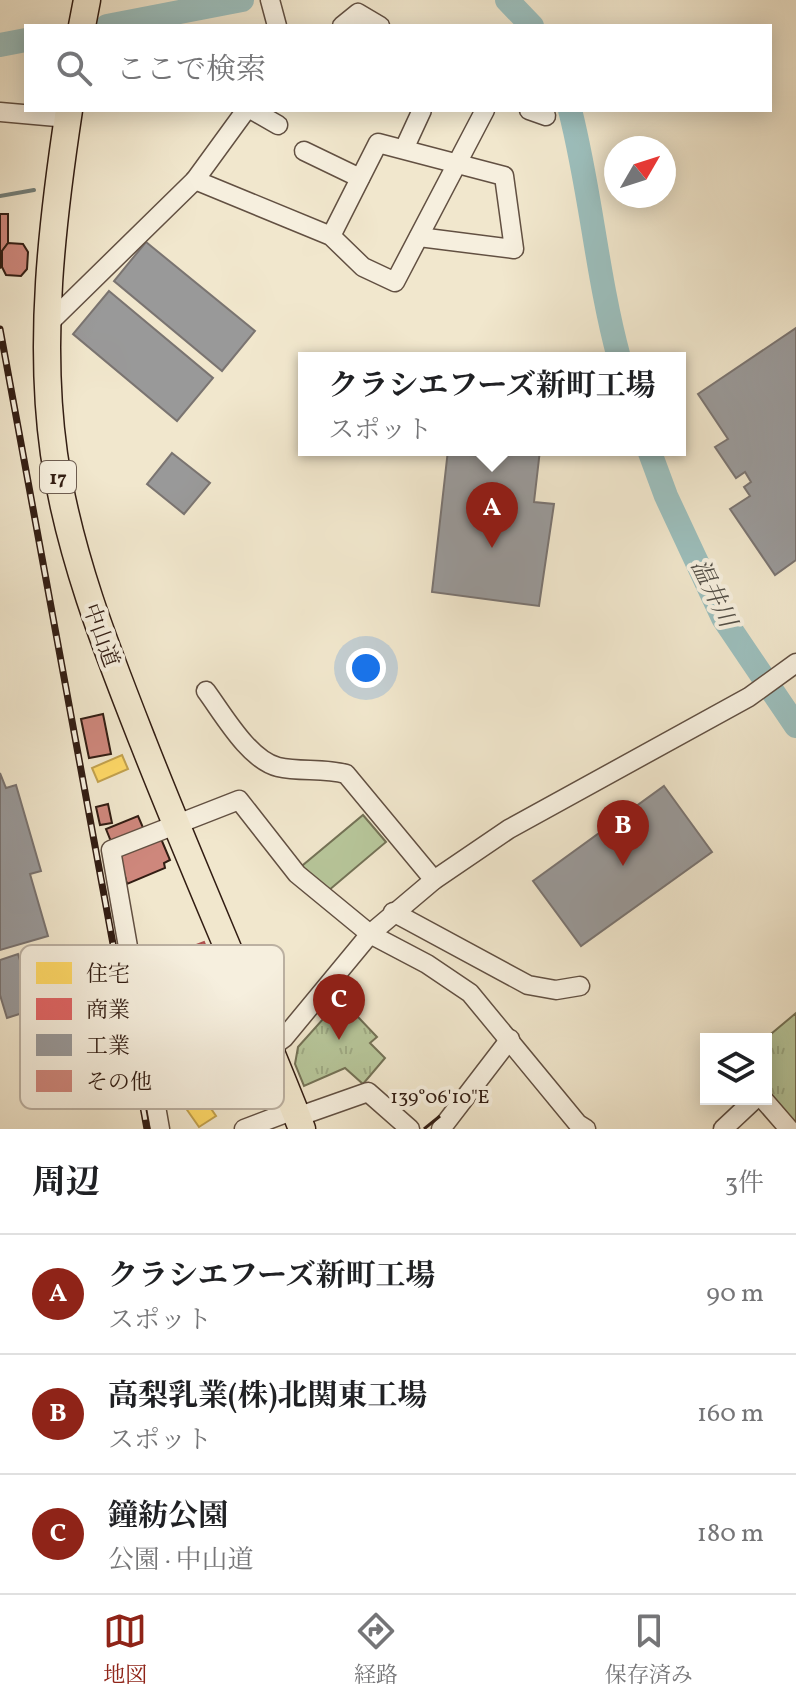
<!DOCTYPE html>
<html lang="ja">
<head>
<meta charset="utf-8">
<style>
	:root { --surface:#fff; --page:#f6f6f6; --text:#202124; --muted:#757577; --line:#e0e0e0; --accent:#8f2418 }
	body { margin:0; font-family:Vollkorn,"Noto Serif JP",serif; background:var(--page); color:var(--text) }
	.controls { position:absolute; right:24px; bottom:24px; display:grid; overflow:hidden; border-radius:0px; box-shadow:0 4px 20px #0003 }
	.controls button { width:72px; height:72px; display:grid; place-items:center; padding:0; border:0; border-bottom:2px solid var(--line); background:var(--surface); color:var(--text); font:40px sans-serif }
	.compass { position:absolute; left:604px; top:136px; width:72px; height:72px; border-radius:50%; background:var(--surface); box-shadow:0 4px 20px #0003; rotate:51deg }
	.you { position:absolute; left:366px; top:668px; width:28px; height:28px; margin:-20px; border:6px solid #fff; border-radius:50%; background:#1a73e8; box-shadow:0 0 0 12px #1a73e833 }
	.badge { display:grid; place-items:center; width:52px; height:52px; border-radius:50%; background:var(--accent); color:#fff; font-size:26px; font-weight:700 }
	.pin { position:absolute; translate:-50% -66px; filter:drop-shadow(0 2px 4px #0008) }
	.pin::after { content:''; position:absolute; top:42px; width:28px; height:24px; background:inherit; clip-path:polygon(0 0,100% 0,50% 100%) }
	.popup { position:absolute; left:298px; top:352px; width:388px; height:104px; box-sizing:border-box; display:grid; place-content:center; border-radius:0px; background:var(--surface); filter:drop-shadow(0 2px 6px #0005); font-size:26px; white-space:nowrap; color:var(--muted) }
	.popup b { font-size:30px; color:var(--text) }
	.popup::after { content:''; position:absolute; left:50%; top:100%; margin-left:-16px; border:16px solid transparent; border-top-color:var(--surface) }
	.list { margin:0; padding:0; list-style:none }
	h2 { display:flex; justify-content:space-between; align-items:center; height:104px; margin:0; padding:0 32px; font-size:34px }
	h2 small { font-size:26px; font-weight:400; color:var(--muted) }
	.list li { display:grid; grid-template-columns:52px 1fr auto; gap:24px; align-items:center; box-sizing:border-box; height:120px; padding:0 32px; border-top:2px solid var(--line) }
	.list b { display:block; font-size:30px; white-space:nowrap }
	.list p { margin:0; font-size:26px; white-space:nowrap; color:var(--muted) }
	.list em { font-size:26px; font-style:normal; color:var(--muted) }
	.icon { flex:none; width:44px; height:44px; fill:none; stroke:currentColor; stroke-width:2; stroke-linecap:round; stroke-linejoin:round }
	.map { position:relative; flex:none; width:796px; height:1129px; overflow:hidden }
	.search { position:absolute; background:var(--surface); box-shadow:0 4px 20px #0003; left:24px; right:24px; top:24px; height:88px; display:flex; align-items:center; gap:20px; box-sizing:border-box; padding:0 28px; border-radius:0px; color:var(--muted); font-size:30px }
	.sheet { height:464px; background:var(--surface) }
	nav { display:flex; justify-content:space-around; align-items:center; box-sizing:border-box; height:112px; border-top:2px solid var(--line); background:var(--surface); font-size:22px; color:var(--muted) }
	nav a { display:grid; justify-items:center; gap:4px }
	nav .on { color:var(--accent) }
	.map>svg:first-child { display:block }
	.grass { fill:url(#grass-tufts); stroke:#747256; stroke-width:2 }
	.pitch { fill:#b7c69a; stroke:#747256; stroke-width:2 }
	.homes { fill:#ffd966; stroke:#c2a14d; stroke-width:2 }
	.shops { fill:#e06666; stroke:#ac504d; stroke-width:2 }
	.industry { fill:#999; stroke:#7a7471; stroke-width:2 }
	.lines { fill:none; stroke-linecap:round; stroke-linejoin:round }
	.stream { stroke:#727e79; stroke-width:4 }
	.river { stroke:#9cbfbd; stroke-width:24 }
	.building { fill:#ce877c; stroke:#321d13; stroke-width:2 }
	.minor-casing { stroke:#625042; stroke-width:21 }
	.highway-casing { stroke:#321d13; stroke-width:29 }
	.minor { stroke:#f6efde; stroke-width:18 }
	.highway { stroke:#f1e7cd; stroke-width:26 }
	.rail-casing { stroke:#321d13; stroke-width:7 }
	.rail { stroke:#f6efde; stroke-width:4; stroke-dasharray:12; stroke-linecap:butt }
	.ticks { fill:none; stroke:#321d13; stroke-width:3 }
	.labels { text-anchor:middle; stroke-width:8; stroke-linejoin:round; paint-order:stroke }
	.shield { fill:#f6efde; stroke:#6d5c50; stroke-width:2 }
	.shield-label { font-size:20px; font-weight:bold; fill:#321d13 }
	.street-label { font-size:22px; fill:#321d13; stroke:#f6efde }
	.water-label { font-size:24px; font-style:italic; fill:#524e46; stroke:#f6efde }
	.key { fill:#f6efde; stroke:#bbb0a1; stroke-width:2 }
	.key-label { font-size:22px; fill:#321d13 }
	.ticks-label { font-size:20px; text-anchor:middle; fill:#321d13; stroke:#f6efde; stroke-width:8; stroke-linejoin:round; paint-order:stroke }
</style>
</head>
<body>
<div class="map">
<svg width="796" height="1129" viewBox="0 0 796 1129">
	<defs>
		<pattern id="grass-tufts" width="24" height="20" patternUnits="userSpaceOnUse" patternTransform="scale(2)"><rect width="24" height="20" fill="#b7c69a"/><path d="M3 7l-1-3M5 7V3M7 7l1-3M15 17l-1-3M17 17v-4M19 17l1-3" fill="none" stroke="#9eaa84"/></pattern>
	</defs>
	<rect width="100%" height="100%" fill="#f1e7cd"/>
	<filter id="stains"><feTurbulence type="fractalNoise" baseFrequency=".0025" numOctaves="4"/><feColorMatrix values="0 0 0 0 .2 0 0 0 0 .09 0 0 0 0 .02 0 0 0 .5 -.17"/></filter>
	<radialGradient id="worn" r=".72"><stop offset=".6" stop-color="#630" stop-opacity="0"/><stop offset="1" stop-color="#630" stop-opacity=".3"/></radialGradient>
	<g class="grass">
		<polygon points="341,999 377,1037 370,1043 385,1058 363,1084 345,1068 304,1086 295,1064 298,1047"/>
		<polygon points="796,1013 796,1129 766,1098 765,1039"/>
	</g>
	<polygon class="pitch" points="363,815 386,842 328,891 303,871 303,865"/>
	<g class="homes">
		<polygon points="122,755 128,769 98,782 92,768"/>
		<polygon points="160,1027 175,1052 162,1060 146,1036"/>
		<polygon points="181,1065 216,1116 199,1127 164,1077"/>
	</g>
	<polygon class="shops" points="204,942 219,980 182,994 167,956"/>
	<g class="industry">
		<polygon points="146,242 255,331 222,371 114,281"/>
		<polygon points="109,291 213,378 177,421 73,334"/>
		<polygon points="796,328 796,560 775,575 730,509 750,496 744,487 751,482 745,472 736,478 715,447 728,439 698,394"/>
		<polygon points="448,450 540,450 534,502 554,504 539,606 432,592"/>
		<polygon points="172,453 210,483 184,514 147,484"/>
		<polygon points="0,773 6,788 16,785 41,871 30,874 48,936 0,950"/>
		<polygon points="664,786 712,852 581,946 533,881"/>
		<polygon points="18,954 35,1009 7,1018 0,995 0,960"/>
	</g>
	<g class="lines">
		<polyline class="stream" points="0,196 34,190"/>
		<g class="river">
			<polyline points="507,0 532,26"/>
			<polyline points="107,26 242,0"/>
			<polyline points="0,45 26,40"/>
			<path d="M570,110C591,192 597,277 619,358"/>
			<polyline points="649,450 666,496 723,618 796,726"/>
		</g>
	</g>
	<g class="building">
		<polygon points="0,214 8,214 8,243 2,251 2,267 0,268"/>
		<polygon points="8,243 23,244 28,252 27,269 21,276 6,275 2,267 2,251"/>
		<polygon points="103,714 111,754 89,758 81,719"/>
		<polygon points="108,804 112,823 100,825 96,807"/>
		<polygon points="138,816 144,830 112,844 106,829"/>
		<polygon points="159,834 170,860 164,863 165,868 127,884 118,851"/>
	</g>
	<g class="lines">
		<defs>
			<g id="minor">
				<polyline points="270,0 277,26"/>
				<polyline points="342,26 358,13 380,26"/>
				<polyline points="252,110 278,125"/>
				<polyline points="529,110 546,116"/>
				<polyline points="0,112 68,118"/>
				<polyline points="404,149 422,110"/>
				<polyline points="304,151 360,178"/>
				<polyline points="195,180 331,236 363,267 395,282 485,110"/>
				<polyline points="331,236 378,143 504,176 514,249 419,237"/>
				<polyline points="48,324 195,180 246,110"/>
				<path d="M206,691C223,714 249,760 278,767C300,772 323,768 346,774L434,880"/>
				<polyline points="393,912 528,985 556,990 580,986"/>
				<polyline points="269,1049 284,1038 370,934 434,880 509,829 749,697 796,663"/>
				<polyline points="150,1072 262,1032"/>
				<polyline points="763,1099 789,1129"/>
				<polyline points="297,1117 368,1092 410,1129"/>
				<polyline points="160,1129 111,850 239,800 297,874 370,934 427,964 470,993 578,1124 586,1129"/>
				<polyline points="244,1129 294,1110"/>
				<polyline points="441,1129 510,1039"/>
				<polyline points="723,1129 755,1099"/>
			</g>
			<g id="highway">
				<polyline points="82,26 87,0"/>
				<path d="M69,110C52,222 38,341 54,454C69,555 106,648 143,742C194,872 251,999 302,1129"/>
			</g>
		</defs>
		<use href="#minor" class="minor-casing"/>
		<use href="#highway" class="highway-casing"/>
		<use href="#minor" class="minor"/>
		<use href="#highway" class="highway"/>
		<defs>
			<polyline id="rail" points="0,329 147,1129"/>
		</defs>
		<use href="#rail" class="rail-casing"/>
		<use href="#rail" class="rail"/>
	</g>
	<path class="ticks" d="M424,1129L440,1116"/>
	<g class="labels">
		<rect class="shield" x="40" y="461" width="36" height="32" rx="6"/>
		<g class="shield-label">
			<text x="58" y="484">17</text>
		</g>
		<g class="street-label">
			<text transform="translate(102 635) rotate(70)" y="8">中山道</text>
		</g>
		<g class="water-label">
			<text transform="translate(714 593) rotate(64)" y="8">温井川</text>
		</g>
	</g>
	<rect x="20" y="945" width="264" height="164" rx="12" class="key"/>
	<rect x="36" y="962" width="36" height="22" fill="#ffd966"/>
	<rect x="36" y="998" width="36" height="22" fill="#e06666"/>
	<rect x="36" y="1034" width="36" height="22" fill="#999"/>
	<rect x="36" y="1070" width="36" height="22" fill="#ce877c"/>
	<g class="key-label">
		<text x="86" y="981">住宅</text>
		<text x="86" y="1017">商業</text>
		<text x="86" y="1053">工業</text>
		<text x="86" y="1089">その他</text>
	</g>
	<g class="ticks-label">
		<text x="440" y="1103">139°06'10"E</text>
	</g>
	<rect width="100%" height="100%" filter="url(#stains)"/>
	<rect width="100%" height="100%" fill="url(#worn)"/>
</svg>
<div class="controls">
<button><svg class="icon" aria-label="layers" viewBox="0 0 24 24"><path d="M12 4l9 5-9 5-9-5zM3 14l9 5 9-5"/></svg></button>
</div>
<svg class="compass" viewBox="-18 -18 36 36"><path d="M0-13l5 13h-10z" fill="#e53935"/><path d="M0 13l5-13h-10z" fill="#757577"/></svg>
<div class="you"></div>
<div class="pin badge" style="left:492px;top:548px">A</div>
<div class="popup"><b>クラシエフーズ新町工場</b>スポット</div>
<div class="pin badge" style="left:623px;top:866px">B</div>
<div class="pin badge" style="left:339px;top:1040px">C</div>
<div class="search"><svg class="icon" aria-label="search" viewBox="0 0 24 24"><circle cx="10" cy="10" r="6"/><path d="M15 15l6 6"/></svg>ここで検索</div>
</div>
<section class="sheet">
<h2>周辺<small>3件</small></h2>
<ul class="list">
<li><span class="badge">A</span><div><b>クラシエフーズ新町工場</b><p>スポット</p></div><em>90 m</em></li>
<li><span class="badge">B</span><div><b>高梨乳業(株)北関東工場</b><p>スポット</p></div><em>160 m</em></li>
<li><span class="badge">C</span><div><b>鐘紡公園</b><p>公園 · 中山道</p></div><em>180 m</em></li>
</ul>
</section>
<nav>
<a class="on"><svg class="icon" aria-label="map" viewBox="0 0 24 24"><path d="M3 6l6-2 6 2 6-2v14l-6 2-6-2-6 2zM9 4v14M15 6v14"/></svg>地図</a>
<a><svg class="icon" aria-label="directions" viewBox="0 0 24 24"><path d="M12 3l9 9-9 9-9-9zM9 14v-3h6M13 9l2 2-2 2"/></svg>経路</a>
<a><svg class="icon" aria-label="saved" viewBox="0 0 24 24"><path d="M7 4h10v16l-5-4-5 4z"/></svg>保存済み</a>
</nav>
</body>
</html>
